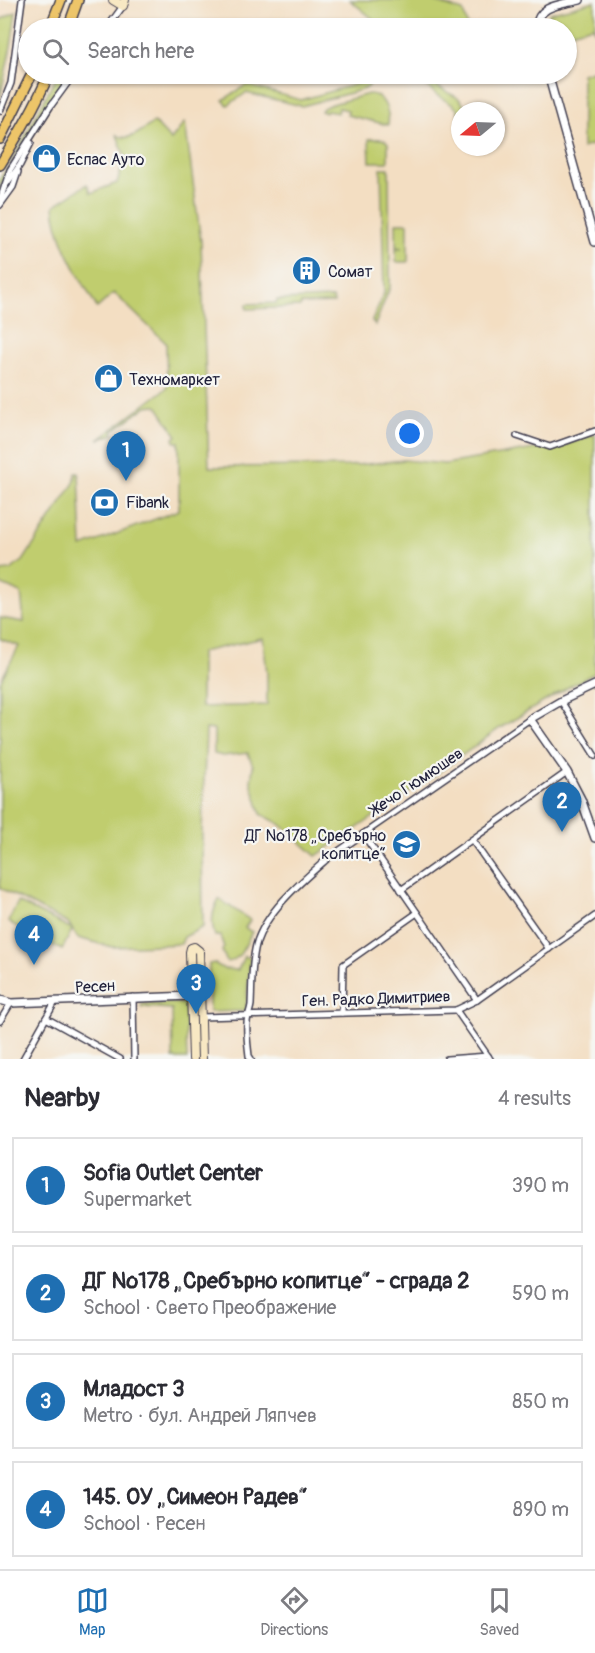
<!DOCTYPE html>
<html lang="en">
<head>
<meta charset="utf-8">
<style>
	:root { --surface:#fff; --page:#f7f7f7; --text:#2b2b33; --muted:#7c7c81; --line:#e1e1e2; --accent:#1f6fb2 }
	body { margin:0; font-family:Pangolin,sans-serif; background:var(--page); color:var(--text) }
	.compass { position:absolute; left:451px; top:102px; width:54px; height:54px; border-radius:50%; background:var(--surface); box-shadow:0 2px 4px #0004; rotate:251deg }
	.you { position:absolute; left:410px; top:434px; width:21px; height:21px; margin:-15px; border:4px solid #fff; border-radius:50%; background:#1a73e8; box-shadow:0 0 0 9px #1a73e833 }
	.badge { display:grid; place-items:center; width:39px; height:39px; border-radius:50%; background:var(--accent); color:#fff; font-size:20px; font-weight:700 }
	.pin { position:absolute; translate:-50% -50px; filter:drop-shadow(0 2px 3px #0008) }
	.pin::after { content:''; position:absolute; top:32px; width:21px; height:18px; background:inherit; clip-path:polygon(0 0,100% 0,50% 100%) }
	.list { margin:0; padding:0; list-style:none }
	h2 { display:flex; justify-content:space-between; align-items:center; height:78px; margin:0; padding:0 24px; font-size:26px }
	h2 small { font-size:20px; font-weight:400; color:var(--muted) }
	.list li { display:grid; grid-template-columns:39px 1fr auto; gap:18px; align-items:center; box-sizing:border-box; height:96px; margin:0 12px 12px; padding:0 12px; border:2px solid var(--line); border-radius:0px }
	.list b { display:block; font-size:22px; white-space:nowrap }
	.list p { margin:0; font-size:20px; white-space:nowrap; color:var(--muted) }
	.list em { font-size:20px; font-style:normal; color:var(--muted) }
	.icon { flex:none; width:33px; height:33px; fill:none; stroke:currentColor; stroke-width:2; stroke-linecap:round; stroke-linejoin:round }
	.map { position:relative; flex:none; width:595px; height:1059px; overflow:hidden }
	.search { position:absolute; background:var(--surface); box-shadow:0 2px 4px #0004; left:18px; right:18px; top:18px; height:66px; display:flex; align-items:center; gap:15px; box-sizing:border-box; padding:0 21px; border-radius:33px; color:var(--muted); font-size:22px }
	.sheet { height:510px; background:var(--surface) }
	nav { display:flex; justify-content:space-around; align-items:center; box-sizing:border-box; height:84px; border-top:2px solid var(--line); background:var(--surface); font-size:16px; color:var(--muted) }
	nav a { display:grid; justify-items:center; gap:3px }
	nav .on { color:var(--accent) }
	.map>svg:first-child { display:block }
	.green { fill:#c0cd6e; stroke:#717854; stroke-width:1.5; fill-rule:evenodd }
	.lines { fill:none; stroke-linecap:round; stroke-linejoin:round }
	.minor-casing { stroke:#413e4f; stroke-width:8 }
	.tertiary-casing { stroke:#413e4f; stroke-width:10 }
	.secondary-casing { stroke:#413e4f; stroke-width:10 }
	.trunk-casing { stroke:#413e4f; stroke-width:12 }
	.minor { stroke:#fff; stroke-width:5 }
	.tertiary { stroke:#fff; stroke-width:7 }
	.secondary { stroke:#f8e8c3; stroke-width:8 }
	.trunk { stroke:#edc569; stroke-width:9 }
	.labels { text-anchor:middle; stroke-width:4.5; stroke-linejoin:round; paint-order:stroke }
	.poi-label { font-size:16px; fill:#22223b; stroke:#f6f6f2; text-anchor:start }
	.street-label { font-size:16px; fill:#22223b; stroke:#f6f6f2 }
</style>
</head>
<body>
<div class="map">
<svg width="595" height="1059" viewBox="0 0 595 1059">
	<rect width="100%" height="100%" fill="#f6f6f2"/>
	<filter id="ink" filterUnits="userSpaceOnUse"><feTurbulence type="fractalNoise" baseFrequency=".0167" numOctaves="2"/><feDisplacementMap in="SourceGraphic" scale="12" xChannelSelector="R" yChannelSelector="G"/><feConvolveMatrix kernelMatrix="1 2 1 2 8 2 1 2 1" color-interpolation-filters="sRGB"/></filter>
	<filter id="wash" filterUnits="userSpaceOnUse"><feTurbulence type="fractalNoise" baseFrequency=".008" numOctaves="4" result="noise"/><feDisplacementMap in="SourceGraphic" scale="24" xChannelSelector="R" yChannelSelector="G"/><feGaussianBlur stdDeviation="1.35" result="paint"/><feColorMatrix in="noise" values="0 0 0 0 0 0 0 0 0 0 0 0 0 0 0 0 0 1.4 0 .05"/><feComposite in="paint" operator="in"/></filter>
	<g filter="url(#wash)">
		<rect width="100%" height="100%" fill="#f3dec2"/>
		<g class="green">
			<polygon points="350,0 429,0 463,11 468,28 384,28"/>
			<polygon points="595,1 595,32 593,26 567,33 566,28 550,28 549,13"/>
			<polygon points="16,12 11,46 0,98 0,20"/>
			<polygon points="595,70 595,144 582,148 582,74"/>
			<polygon points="58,74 70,74 59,88 9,167 0,189 0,179 19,147"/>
			<path d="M412,74H423C429,79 435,85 442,89C454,97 461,95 466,111H460V136L458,110L453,105L438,96Z"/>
			<polygon points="370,80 369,86 365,89 302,106 246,93 228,105 223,100 246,85 301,100"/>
			<path d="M368,94C384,93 390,112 388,125L347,115L348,110L339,108L338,113L327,111L326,113L321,111L323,108L329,105Z"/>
			<path d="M154,122L171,140L185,122L201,242L209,467L348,466L404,460L445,464L540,448L553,449L595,434V673L572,685L500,728L438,773L316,856L280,824L261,814L251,782L253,766L248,753L223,756L214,754V730L206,729L202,833L203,927L184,937L181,944L112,947L78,938L72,930L62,950L8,922L18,902L72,929L69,924L0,888V682L19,646L0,639V618L24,622L21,593L0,584V571L10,570L23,561L74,483L76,473H79L82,547L179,510V442H175L174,438L177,436L158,407L154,405L147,406L113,431L114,434L98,440L167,388L166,343L114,293L97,308C80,276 57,243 54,206L87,184L91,193L117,183L125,157L117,135C129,143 144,129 154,122ZM263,638L267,673V705L201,707V652Z"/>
			<path d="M369,139C376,139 384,137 388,143V162H370Z"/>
			<polygon points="381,168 389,168 390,287 375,325 372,321 384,293"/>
			<polygon points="396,223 408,223 408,262 396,262 396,248 402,248 396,247"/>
			<polygon points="333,298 334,303 301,304 300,307 247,309 247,304 276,303 277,300"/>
			<path d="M219,899L250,920L245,928L252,932C246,942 241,961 227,962L222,951L224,947L220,936H215C210,922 212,911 219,899Z"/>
			<polygon points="244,956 250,958 246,1011 209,1012 209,964 214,963 224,969 238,970"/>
			<polygon points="185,1003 187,1059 173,1059 172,1009 142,1007 141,1004"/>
		</g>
	</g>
	<g filter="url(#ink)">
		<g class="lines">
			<defs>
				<g id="minor">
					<polyline points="107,28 123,6"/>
					<polyline points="0,111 11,83 22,0"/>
					<polyline points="5,186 20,165 31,143"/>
					<polyline points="0,200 10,170 50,107 74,74"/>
					<polyline points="0,205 13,187 18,172"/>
					<polyline points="517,436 550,447 595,431"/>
					<polyline points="561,701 595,756"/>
					<polyline points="363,834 477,1000"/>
					<polyline points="472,840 549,949"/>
					<polyline points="401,890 567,772"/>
					<polyline points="133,997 134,1059"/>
					<polyline points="456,1010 490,1059"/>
					<polyline points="342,1013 343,965 417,913"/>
					<polyline points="201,1017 456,1010 477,1000 595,916"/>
					<polyline points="46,1018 120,1059"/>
					<polyline points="0,1021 11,1003"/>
					<polyline points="23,1059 55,1002"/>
					<path d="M251,1059L249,1056C248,1046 246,1034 247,1023C247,1017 250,1012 251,1005C252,985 251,965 256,945C265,912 302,881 327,859L530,719"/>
					<polyline points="447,1059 488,1056"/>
				</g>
				<g id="tertiary">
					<path d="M536,28C538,4 561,5 580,0"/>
					<polyline points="548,74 595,242"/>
					<polyline points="595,685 561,701 530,719 567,772 581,799 595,838"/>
					<polyline points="0,1000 11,1003 191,996"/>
				</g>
				<g id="secondary">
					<polyline points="113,0 123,6 125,0"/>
					<polyline points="193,1059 190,952 191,948 194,947 199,951 202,1059"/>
				</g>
				<g id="trunk">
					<polyline points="50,28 61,0"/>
					<polyline points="68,28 78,0"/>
					<polyline points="0,139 32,74"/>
					<path d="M0,165C18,135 36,105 49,74"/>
				</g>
			</defs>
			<use href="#minor" class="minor-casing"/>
			<use href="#tertiary" class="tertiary-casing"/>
			<use href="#secondary" class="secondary-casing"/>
			<use href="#trunk" class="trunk-casing"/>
			<use href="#minor" class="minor"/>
			<use href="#tertiary" class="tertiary"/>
			<use href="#secondary" class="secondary"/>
			<use href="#trunk" class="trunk"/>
		</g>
	</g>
	<defs>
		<symbol id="shop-disc" viewBox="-11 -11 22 22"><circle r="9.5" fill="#1f6fb2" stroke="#f6f6f2"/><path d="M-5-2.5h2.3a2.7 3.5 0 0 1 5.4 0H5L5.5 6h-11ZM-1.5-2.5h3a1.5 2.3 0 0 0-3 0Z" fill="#fff"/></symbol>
		<symbol id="building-disc" viewBox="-11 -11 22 22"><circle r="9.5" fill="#1f6fb2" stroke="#f6f6f2"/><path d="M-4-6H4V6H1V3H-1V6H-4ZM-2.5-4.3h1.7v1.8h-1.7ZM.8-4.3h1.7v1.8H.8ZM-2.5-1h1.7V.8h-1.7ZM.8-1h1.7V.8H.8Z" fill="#fff"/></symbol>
		<symbol id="bank-disc" viewBox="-11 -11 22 22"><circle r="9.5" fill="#1f6fb2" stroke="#f6f6f2"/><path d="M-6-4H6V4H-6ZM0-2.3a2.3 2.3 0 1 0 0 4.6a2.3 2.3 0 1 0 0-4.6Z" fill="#fff"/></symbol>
		<symbol id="school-disc" viewBox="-11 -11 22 22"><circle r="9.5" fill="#1f6fb2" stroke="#f6f6f2"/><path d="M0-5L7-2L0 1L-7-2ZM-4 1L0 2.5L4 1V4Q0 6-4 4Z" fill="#fff"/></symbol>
	</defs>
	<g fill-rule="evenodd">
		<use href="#shop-disc" x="30" y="142" width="33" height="33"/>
		<use href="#building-disc" x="290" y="254" width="33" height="33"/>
		<use href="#shop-disc" x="92" y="362" width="33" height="33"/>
		<use href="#bank-disc" x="88" y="486" width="33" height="33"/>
		<use href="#school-disc" x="390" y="828" width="33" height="33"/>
	</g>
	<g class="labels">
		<g class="poi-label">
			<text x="67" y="165">Еспас Ауто</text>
			<text x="328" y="277">Сомат</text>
			<text x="129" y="385">Техномаркет</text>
			<text x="126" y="508">Fibank</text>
			<text x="386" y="841" text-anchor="end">ДГ №178 „Сребърно<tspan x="386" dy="18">копитце“</tspan></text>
		</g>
		<g class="street-label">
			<text transform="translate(416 781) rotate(-34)" y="6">Жечо Гюмюшев</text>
			<text transform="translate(95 986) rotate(-3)" y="6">Ресен</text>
			<text transform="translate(376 998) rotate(-2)" y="6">Ген. Радко Димитриев</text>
		</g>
	</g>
</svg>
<svg class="compass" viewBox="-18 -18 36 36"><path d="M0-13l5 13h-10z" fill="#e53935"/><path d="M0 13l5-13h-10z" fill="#7c7c81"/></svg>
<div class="you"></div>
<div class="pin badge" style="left:126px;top:481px">1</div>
<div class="pin badge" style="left:562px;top:832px">2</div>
<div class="pin badge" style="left:196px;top:1014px">3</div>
<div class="pin badge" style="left:34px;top:965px">4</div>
<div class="search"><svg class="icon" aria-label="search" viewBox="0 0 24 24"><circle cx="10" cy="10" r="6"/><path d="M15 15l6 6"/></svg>Search here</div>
</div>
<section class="sheet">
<h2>Nearby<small>4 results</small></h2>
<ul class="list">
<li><span class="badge">1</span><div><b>Sofia Outlet Center</b><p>Supermarket</p></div><em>390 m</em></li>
<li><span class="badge">2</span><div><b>ДГ №178 „Сребърно копитце“ - сграда 2</b><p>School · Свето Преображение</p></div><em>590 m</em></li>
<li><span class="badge">3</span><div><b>Младост 3</b><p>Metro · бул. Андрей Ляпчев</p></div><em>850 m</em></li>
<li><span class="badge">4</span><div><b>145. ОУ „Симеон Радев“</b><p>School · Ресен</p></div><em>890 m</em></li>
</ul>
</section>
<nav>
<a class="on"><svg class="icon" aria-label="map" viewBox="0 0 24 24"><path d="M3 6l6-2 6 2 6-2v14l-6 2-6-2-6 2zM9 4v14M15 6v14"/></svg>Map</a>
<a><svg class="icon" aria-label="directions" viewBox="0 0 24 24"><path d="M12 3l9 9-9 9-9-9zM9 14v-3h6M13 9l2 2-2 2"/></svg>Directions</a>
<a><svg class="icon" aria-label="saved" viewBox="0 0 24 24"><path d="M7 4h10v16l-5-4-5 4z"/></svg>Saved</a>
</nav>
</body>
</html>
